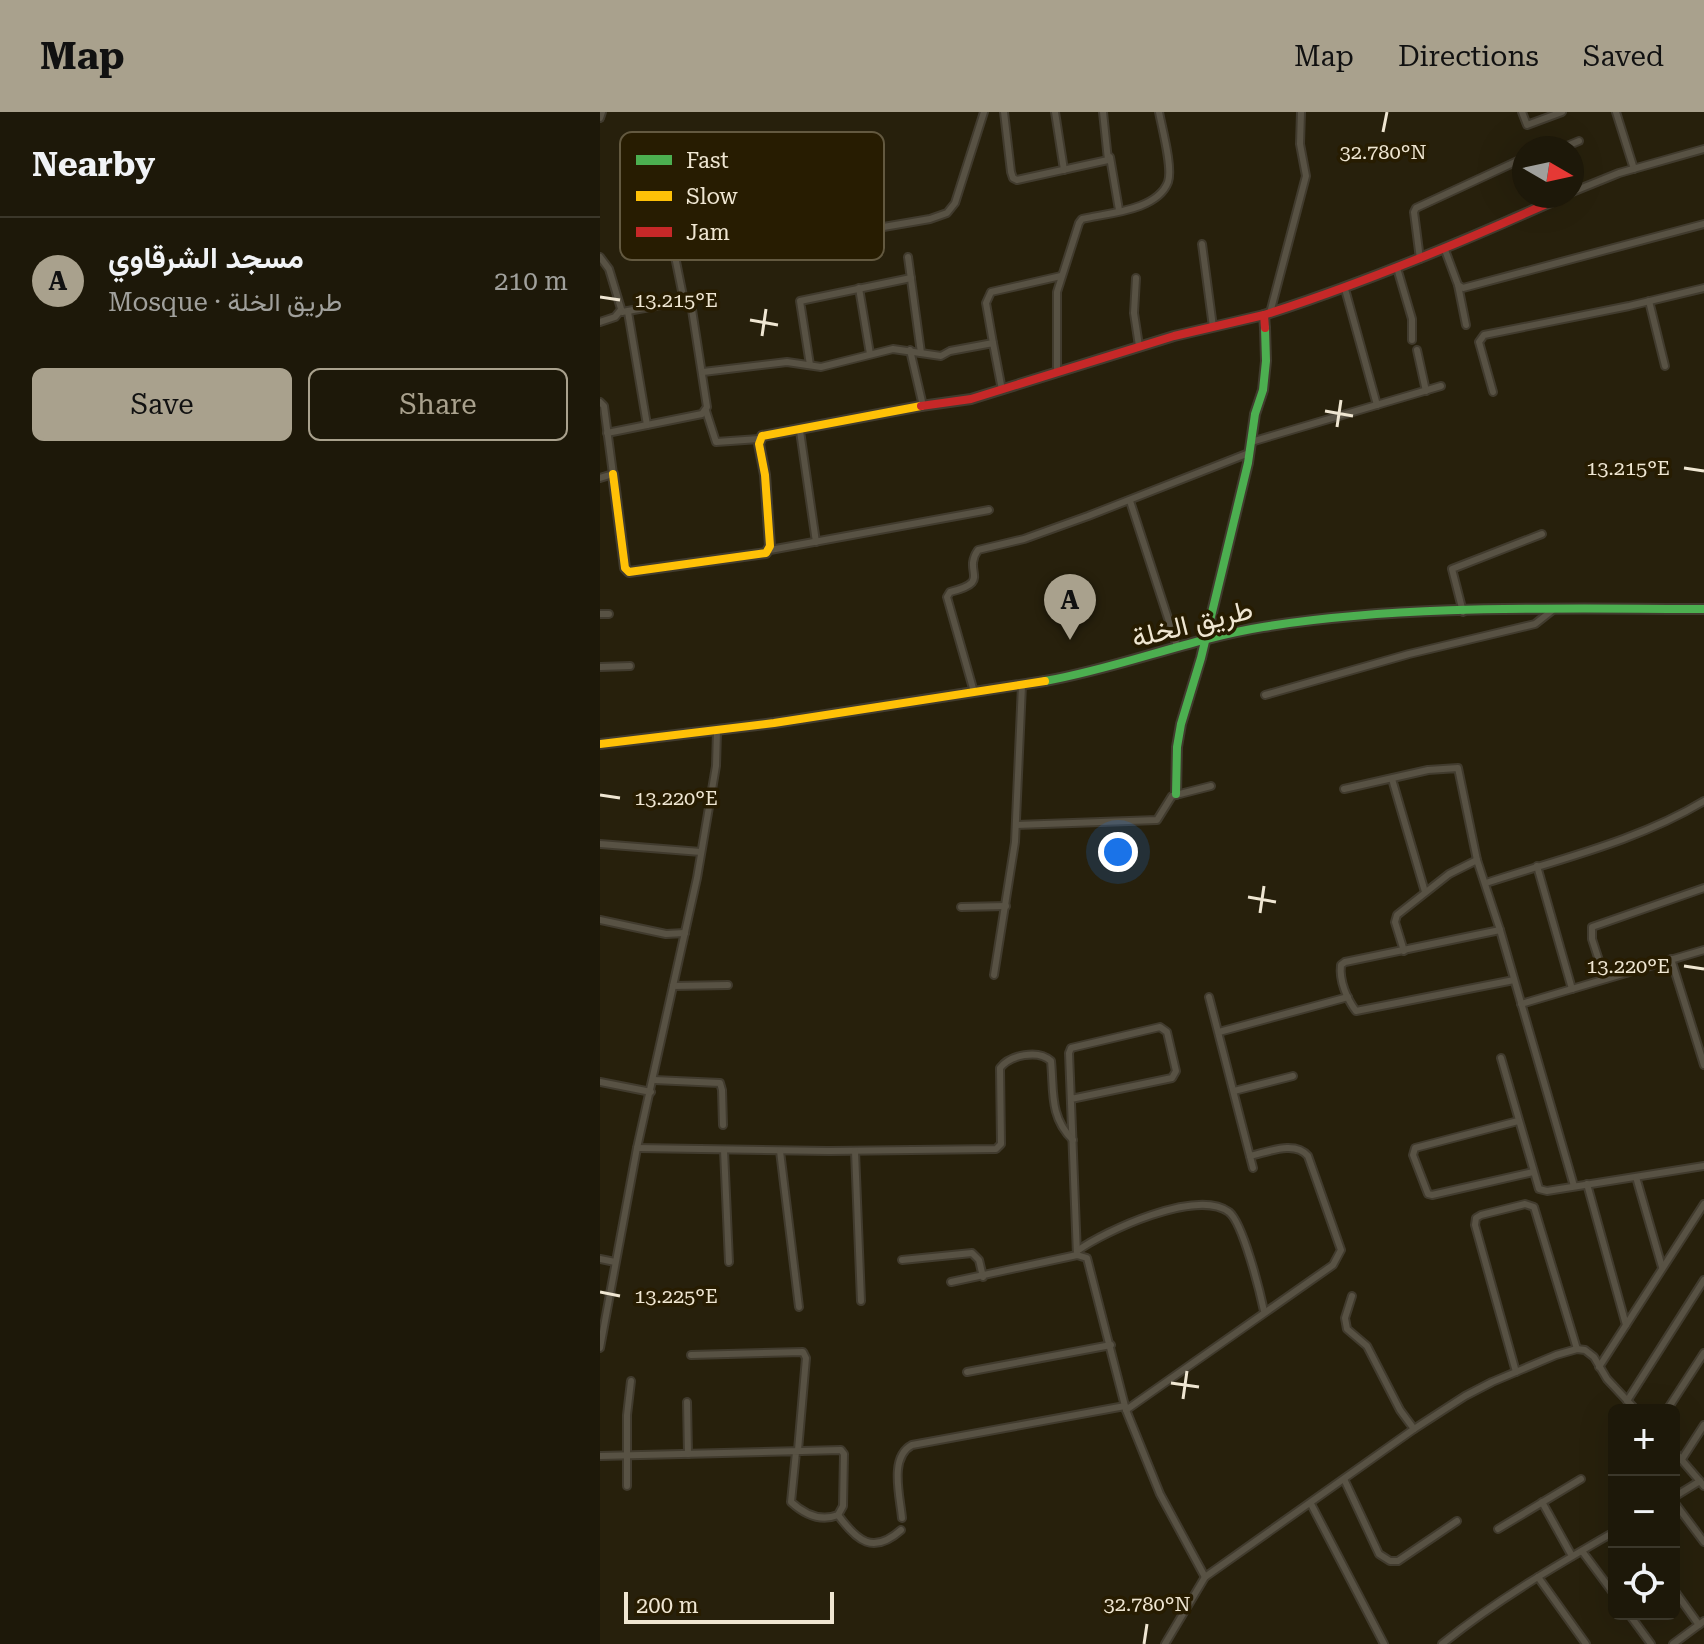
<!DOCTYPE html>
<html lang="en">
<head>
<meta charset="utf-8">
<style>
	:root { --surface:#1d1809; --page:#2a2517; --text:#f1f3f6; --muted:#a0a09c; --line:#3b372a; --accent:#a9a18d }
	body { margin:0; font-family:"Roboto Serif",Vazirmatn,serif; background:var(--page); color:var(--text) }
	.controls { position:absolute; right:24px; bottom:24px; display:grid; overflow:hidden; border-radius:12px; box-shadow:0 8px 32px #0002 }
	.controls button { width:72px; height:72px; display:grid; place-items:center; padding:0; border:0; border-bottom:2px solid var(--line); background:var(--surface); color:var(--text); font:40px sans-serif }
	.compass { position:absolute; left:912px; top:24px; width:72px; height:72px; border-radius:50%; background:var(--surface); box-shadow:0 8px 32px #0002; rotate:99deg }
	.scale { position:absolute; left:24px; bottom:20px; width:210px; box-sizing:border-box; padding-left:8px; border:4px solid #efe6d2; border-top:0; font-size:22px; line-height:28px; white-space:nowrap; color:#efe6d2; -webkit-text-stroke:6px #271c01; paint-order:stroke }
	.you { position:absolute; left:518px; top:740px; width:28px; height:28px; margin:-20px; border:6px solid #fff; border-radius:50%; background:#1a73e8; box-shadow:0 0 0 12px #1a73e833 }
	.badge { display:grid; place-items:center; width:52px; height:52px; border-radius:50%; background:var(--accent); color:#111; font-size:26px; font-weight:700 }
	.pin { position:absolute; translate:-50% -66px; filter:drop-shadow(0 2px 4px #0008) }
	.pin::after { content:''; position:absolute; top:42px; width:28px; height:24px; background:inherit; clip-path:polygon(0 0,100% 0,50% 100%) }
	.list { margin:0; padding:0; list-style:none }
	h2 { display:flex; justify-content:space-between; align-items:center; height:104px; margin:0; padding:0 32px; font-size:34px }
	h2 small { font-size:26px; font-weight:400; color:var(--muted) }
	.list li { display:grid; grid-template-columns:52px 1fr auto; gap:24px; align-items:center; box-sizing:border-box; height:128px; padding:0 32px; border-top:2px solid var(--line) }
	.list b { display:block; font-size:30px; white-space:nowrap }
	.list p { margin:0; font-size:26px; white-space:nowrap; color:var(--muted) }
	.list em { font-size:26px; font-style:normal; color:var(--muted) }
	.actions { display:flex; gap:16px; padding:24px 32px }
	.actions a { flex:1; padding:18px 0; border:2px solid var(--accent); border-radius:12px; text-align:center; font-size:28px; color:var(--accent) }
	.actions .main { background:var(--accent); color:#111 }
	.icon { flex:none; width:44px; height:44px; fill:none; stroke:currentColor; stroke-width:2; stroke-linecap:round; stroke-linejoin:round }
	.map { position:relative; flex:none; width:1104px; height:1532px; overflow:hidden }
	header { display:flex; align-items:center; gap:48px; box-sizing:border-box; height:112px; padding:0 40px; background:var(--accent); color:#111 }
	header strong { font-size:38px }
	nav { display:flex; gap:44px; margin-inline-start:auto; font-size:28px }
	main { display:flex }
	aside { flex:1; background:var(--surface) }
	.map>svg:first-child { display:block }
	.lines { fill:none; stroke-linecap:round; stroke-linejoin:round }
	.street-casing { stroke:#413b2e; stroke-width:10 }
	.fast-casing { stroke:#413b2e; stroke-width:12 }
	.slow-casing { stroke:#413b2e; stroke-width:12 }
	.jam-casing { stroke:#413b2e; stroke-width:12 }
	.street { stroke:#585244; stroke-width:6 }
	.fast { stroke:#4caf50; stroke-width:8 }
	.slow { stroke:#ffc107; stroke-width:8 }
	.jam { stroke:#c62828; stroke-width:8 }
	.ticks { fill:none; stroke:#efe6d2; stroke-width:3 }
	.labels { text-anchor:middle; stroke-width:7; stroke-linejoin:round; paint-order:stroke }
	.street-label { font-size:28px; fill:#efe6d2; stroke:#271c01 }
	.key { fill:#271c01; stroke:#635940; stroke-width:2 }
	.key-label { font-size:22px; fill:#efe6d2 }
	.ticks-label { font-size:20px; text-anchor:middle; fill:#efe6d2; stroke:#271c01; stroke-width:7; stroke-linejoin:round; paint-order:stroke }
</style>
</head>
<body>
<header>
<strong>Map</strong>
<nav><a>Map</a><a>Directions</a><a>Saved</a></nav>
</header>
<main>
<aside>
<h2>Nearby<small></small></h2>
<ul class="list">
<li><span class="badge">A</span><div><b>مسجد الشرقاوي</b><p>Mosque · طريق الخلة</p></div><em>210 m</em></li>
</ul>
<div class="actions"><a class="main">Save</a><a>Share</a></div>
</aside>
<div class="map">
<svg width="1104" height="1532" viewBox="0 0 1104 1532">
	<rect width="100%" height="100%" fill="#27200c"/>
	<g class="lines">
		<defs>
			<g id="street">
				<polyline points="404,0 411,60 413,66 417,68 508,48 503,0"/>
				<polyline points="455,0 464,58"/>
				<polyline points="922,0 927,13 962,0"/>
				<polyline points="1016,0 1034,57"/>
				<polyline points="0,6 2,0"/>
				<polyline points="945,36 952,36"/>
				<polyline points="962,36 979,29"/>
				<polyline points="510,45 519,98"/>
				<polyline points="972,80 1019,61 1104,37"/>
				<polyline points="66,100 84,189"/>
				<polyline points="602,132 613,215"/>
				<polyline points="845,138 858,173 863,176 1104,112"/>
				<polyline points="132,141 330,107 347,101 355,91 384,0"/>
				<polyline points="0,145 9,157 22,200 84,189 91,191 107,295 102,302 7,321"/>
				<polyline points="308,145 321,241"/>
				<polyline points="820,147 814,100 816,96 924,46"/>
				<polyline points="797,156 812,207 812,228"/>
				<polyline points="536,166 534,201 539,234"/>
				<polyline points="858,173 866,213"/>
				<polyline points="259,176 270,242"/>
				<polyline points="745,177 777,293"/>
				<polyline points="1049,189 1065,254"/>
				<polyline points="28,200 47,313"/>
				<polyline points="670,201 706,64 700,32 701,0"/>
				<polyline points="0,210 15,205 20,199"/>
				<polyline points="393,231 386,191 391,180 461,164"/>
				<polyline points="310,238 323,294"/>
				<polyline points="817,238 826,279"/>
				<polyline points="210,253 200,189 311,166"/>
				<path d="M457,259V180L479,111L482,107C507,101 557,99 568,70C573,56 562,16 559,0"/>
				<polyline points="103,260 187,250 221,255 293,237 341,244 350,239 393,231 402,278"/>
				<polyline points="893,280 879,230 884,223 1029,194 1104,176"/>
				<polyline points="0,290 4,294 13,362 0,366"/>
				<polyline points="106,299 116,330 159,327"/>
				<polyline points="200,319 216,430"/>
				<polyline points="651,330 841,274"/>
				<polyline points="530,389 577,534"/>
				<polyline points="170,438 389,398"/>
				<polyline points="863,500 852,457 942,422"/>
				<polyline points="0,502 9,502"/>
				<polyline points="0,555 30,554"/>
				<path d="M374,580L347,485L350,480C393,469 362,461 378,438L424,427L488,404L649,341"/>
				<polyline points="665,583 809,542 935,512 954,497"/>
				<polyline points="792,667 825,780"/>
				<polyline points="744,677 828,658 858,656 877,748"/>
				<polyline points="416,713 557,708 572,684 611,674"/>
				<polyline points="0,732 101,740"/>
				<polyline points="937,754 972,877"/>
				<path d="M886,771C959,747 1038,729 1104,689"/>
				<polyline points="361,795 406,794"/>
				<polyline points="0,808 66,822 85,821"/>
				<path d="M900,818L745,850L741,853C739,869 747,887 756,899L914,868"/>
				<polyline points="804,839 795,810 797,803 849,762 877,748 900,818 974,1074"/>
				<polyline points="1071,847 1104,953"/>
				<polyline points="394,863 415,730 422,573"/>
				<polyline points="1005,867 992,827 992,815 1104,776"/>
				<polyline points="73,874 128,873"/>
				<polyline points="609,885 653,1056"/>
				<polyline points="921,892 1104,838"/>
				<polyline points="619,920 748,885"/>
				<polyline points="901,946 939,1077 947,1079 1104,1054"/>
				<polyline points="54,968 120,971 122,978 123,1013"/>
				<polyline points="0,970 51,980"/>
				<polyline points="634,979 693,964"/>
				<polyline points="471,987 572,966 576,959 567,920 560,915 471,936 469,941 477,1143"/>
				<polyline points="918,1009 815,1036 813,1043 828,1082 832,1083 933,1060"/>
				<path d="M37,1036L229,1039L396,1037L401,1032L400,956C410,943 438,937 451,949C454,978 449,1005 473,1028"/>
				<polyline points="124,1038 129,1150"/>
				<polyline points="180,1039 199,1195"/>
				<polyline points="255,1039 261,1189"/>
				<polyline points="1036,1065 1062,1155"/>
				<polyline points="987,1072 1026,1213"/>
				<path d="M477,1139C505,1119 597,1076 629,1100C643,1111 660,1180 664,1199"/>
				<polyline points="0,1147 15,1150"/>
				<polyline points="302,1148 372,1141 379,1148 383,1165"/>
				<polyline points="351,1170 477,1143 487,1146 526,1298 560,1382 605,1465"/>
				<polyline points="752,1184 745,1206 747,1217 767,1234 800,1298 814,1317"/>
				<polyline points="0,1236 37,1036 97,766 116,654 117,619"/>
				<polyline points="91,1243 203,1240 206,1246 198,1338"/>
				<polyline points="999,1255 1104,1092"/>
				<polyline points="367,1260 511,1233"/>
				<polyline points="916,1260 875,1113 876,1106 881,1103 925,1092 934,1095 977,1237"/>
				<polyline points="1027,1289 1104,1168"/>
				<polyline points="87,1290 88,1342"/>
				<path d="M526,1298L733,1153L741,1138L708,1044C695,1028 668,1040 650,1044"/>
				<polyline points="1067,1298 1104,1241"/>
				<polyline points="1074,1339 1104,1374"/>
				<path d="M0,1344L241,1338L244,1342L243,1394L238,1403C220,1410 204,1402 191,1390L196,1340"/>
				<polyline points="1082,1347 1104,1313"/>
				<polyline points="744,1367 779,1442 790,1449 798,1449 857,1409"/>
				<polyline points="27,1374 27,1303 31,1269"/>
				<polyline points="1074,1385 1100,1369"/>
				<polyline points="942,1390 972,1444"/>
				<polyline points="1074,1390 1104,1430"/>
				<polyline points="711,1392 784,1532"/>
				<path d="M238,1403C257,1429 273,1443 301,1418"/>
				<path d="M302,1406C300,1384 289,1345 312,1333L525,1294"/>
				<polyline points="898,1417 981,1367"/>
				<polyline points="982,1439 1014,1482"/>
				<polyline points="938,1465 986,1532"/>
				<polyline points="1074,1478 1099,1513"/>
				<polyline points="1029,1502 1051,1532"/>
				<polyline points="565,1532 605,1465 814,1317 865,1284 892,1270 956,1243 977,1237 985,1238 994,1245 1007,1267 1036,1298"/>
				<path d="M842,1532C895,1489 955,1454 1014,1420"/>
				<polyline points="1073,1532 1104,1509"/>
			</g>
			<g id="fast">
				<path d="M445,569C519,556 589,527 663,515C805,492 960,497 1104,497"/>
				<polyline points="576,682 577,635 581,612 601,546 648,351 655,302 663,278 666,249 665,216"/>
			</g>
			<g id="slow">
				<polyline points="13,362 25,456 29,460 166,441 170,434 165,363 159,332 162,324 321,294"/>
				<polyline points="0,632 174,611 445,569"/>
			</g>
			<g id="jam">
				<path d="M665,216L664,203C767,170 865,129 964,84"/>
				<polyline points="321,294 371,287 574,224 664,203"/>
			</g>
		</defs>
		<use href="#street" class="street-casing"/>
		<use href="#fast" class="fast-casing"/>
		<use href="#slow" class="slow-casing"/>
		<use href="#jam" class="jam-casing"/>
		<use href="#street" class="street"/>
		<use href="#fast" class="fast"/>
		<use href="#slow" class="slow"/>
		<use href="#jam" class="jam"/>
	</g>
	<path class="ticks" d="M783,20L787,0M0,185L20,188M150,208L178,213M162,224L166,197M725,299L753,304M737,315L741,288M1084,356L1104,359M0,683L20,686M648,785L676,790M660,801L664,774M1084,854L1104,857M0,1180L20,1184M571,1271L599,1275M583,1287L587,1259M544,1532L547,1512"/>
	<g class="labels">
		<g class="street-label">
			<text transform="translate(592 511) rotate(-14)" y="10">طريق الخلة</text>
		</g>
	</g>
	<rect x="20" y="20" width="264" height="128" rx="12" class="key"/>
	<rect x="36" y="43" width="36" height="10" fill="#4caf50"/>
	<rect x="36" y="79" width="36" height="10" fill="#ffc107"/>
	<rect x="36" y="115" width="36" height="10" fill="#c62828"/>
	<g class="key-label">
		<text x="86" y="56">Fast</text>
		<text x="86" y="92">Slow</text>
		<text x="86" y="128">Jam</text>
	</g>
	<g class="ticks-label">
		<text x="783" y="47">32.780°N</text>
		<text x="76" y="195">13.215°E</text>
		<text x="1028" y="363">13.215°E</text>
		<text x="76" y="693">13.220°E</text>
		<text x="1028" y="861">13.220°E</text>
		<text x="76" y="1191">13.225°E</text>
		<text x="547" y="1499">32.780°N</text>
	</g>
</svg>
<div class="controls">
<button>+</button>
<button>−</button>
<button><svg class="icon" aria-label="locate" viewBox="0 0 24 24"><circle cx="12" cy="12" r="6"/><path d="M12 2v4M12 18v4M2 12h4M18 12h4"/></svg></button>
</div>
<svg class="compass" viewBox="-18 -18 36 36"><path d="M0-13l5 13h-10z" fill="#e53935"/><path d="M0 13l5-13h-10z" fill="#a0a09c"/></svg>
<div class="scale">200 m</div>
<div class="you"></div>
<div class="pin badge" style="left:470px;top:528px">A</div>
</div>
</main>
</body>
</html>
